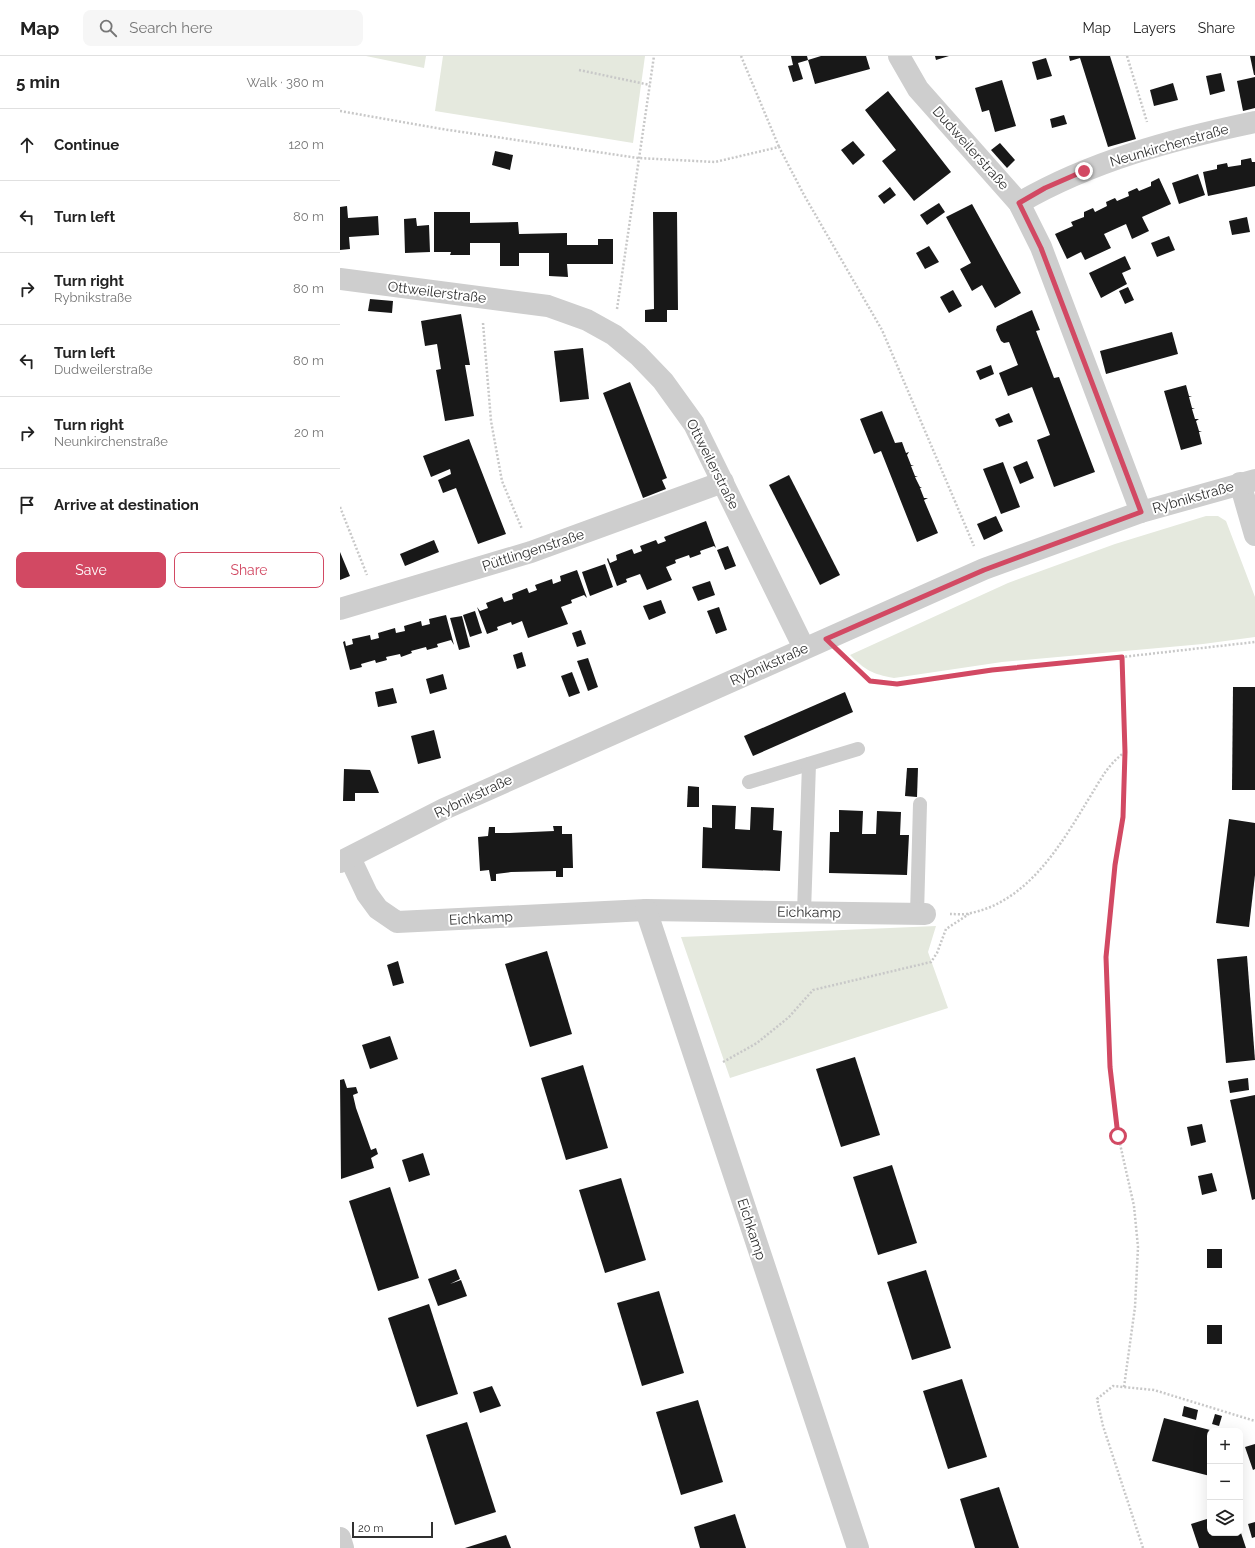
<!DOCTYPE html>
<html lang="en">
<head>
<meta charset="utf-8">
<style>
	:root { --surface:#fff; --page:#f6f6f6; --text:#222; --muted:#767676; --line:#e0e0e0; --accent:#d24963 }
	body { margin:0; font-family:Raleway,sans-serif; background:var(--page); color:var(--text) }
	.controls { position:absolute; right:12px; bottom:12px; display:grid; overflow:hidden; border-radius:8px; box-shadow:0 4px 16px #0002 }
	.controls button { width:36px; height:36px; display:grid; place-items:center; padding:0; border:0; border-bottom:1px solid var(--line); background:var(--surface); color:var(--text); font:20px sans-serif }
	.scale { position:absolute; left:12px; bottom:10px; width:81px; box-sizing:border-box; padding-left:4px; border:2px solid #313131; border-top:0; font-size:11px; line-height:14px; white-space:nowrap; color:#313131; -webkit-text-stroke:3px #fff; paint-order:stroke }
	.stop { position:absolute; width:12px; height:12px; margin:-9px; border:3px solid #d24963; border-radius:50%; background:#fff }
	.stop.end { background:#d24963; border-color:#fff; box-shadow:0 1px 4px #0008 }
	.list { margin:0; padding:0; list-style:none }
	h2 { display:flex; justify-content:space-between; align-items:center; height:52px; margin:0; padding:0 16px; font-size:17px }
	h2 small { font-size:13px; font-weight:400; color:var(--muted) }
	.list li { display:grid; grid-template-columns:26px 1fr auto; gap:12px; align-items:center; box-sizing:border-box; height:72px; padding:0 16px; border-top:1px solid var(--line) }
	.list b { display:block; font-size:15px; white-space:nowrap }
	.list p { margin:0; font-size:13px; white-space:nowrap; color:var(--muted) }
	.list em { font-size:13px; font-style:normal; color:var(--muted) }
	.actions { display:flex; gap:8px; padding:12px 16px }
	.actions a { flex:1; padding:9px 0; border:1px solid var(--accent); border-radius:8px; text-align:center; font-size:14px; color:var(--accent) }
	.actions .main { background:var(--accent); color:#fff }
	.icon { flex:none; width:22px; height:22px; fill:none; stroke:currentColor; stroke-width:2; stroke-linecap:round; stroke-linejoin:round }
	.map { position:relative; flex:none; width:915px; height:1492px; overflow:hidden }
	header { display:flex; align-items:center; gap:24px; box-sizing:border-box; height:56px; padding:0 20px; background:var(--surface); border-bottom:1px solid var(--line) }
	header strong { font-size:19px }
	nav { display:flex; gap:22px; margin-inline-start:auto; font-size:14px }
	.search { width:280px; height:36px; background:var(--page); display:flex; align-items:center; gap:10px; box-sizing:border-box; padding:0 14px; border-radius:8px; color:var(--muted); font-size:15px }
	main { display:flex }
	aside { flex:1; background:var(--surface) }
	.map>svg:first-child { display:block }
	.green { fill:#e5e9de }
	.building { fill:#181818 }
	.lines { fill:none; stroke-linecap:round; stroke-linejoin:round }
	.path { stroke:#c8c8c8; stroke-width:2.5; stroke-dasharray:2 2; stroke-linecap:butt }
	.lane { stroke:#cecece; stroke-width:14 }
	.street { stroke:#cecece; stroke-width:22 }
	.route { stroke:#d24963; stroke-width:5 }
	.labels { text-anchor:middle; stroke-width:4; stroke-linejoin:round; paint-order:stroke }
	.street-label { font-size:14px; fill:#313131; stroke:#fff }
</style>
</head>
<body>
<header>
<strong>Map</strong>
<div class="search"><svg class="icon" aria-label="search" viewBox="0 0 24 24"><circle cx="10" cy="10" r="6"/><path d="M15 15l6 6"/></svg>Search here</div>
<nav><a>Map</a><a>Layers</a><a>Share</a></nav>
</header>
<main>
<aside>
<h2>5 min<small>Walk · 380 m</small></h2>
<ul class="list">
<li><svg class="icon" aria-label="ahead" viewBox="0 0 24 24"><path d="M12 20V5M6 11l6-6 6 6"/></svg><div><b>Continue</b></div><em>120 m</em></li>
<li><svg class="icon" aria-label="left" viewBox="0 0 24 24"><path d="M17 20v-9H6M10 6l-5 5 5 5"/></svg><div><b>Turn left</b></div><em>80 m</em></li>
<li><svg class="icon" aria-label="right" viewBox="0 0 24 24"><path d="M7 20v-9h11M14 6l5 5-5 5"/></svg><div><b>Turn right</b><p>Rybnikstraße</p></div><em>80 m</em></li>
<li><svg class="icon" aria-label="left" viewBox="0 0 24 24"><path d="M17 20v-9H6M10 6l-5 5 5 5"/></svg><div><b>Turn left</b><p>Dudweilerstraße</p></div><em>80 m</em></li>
<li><svg class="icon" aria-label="right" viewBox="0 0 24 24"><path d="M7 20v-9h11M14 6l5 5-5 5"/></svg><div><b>Turn right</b><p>Neunkirchenstraße</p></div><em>20 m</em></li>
<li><svg class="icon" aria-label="arrive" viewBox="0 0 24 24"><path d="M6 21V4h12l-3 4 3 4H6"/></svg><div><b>Arrive at destination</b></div></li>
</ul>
<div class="actions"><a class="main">Save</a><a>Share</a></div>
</aside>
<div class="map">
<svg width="915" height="1492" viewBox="0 0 915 1492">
	<rect width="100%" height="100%" fill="#fff"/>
	<g class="green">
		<polygon points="26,0 86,0 84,12"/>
		<polygon points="103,0 305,0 293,87 95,55"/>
		<path d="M866,460H878L886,465L915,541V581L863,588L662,606L554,622C532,618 525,614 510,599L668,527L775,488Z"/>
		<polygon points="596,870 588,896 608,952 390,1022 341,881"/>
	</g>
	<g class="building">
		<polygon points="451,0 467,0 468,4 481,0 526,0 530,13 475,28 468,4 458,7 463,23 453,26 448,10 453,9"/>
		<polygon points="595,0 609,0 596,4"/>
		<polygon points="729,0 770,0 796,83 768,91 740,2 730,5"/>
		<polygon points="910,0 915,0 915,19 914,19"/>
		<polygon points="706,2 712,20 697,24 692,6"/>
		<polygon points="881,17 885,35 870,39 866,20"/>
		<polygon points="915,21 915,52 903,55 897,25"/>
		<polygon points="662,24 676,70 655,76 649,54 642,56 635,32"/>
		<polygon points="833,27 838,44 814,50 810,34"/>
		<polygon points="548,35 611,116 574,145 542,105 556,94 525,54"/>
		<polygon points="724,59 727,68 712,72 710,63"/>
		<polygon points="513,85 525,99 513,109 501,94"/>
		<polygon points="660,87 675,104 667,112 651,94"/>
		<polygon points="155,95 173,99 170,114 152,109"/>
		<polygon points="911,102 912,106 915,106 915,130 868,140 863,116 877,113 877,109 887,107 888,111 901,109 901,104"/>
		<polygon points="858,118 865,139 839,148 832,127"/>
		<polygon points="819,122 831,148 802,161 809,175 792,183 786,168 764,178 771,192 745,204 741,196 727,203 715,178 733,170 731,166 744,161 744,156 753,152 755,156 767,150 766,146 775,142 777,145 789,140 788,136 797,132 799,135 811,130 811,126"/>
		<polygon points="550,131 556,139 544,148 538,140"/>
		<polygon points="599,147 605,156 587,169 580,159"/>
		<polygon points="632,148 681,237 655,252 642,229 632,235 620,213 631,207 606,161"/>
		<polygon points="7,150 8,162 38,160 39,179 9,181 10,193 0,194 0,151"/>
		<polygon points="94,156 130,156 130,167 178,166 179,178 227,177 227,189 258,189 258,183 273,183 273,208 227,208 228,221 209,220 209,197 179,197 179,210 160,210 160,187 130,187 130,199 110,199 111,196 94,196"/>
		<polygon points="313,156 337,156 338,254 327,254 327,266 305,266 305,254 314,253"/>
		<polygon points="907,161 910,176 892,179 889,165"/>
		<polygon points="76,162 77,170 89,169 90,196 65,197 64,163"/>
		<polygon points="829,180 835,194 817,201 811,187"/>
		<polygon points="589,190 599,206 585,213 576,197"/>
		<polygon points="785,200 791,213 782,217 787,228 761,242 749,217"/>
		<polygon points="788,231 794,244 785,248 779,235"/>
		<polygon points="613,234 622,250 609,257 600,241"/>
		<polygon points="30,243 53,245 52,257 28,255"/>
		<polygon points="692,254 700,274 696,275 714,322 719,321 755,416 714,431 697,384 710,379 692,331 668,340 659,317 678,309 669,286 664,287 661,285 656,274 657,270"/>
		<polygon points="121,258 130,309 125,309 134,360 105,365 96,314 101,313 97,288 85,290 81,265"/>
		<polygon points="832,276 838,298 766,318 760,295"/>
		<polygon points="243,292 249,343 220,346 214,295"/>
		<polygon points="651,309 654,318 640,324 636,315"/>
		<polygon points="290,326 327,422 322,424 326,433 303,442 263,337"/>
		<polygon points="846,329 849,340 852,340 849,341 852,352 855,352 852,353 855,363 859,363 856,365 859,375 862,375 859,376 862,388 841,394 824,335"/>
		<polygon points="542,355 555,387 562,386 566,397 569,396 567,399 571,409 574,409 571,410 575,420 578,420 575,421 580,431 582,431 580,432 584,442 588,442 584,444 598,477 577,486 541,395 534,398 520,363"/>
		<polygon points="669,357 673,366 659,371 655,363"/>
		<polygon points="129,383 166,478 138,488 116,432 103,437 98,424 111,418 110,413 91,421 83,400"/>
		<polygon points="687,405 694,422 680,428 673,411"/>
		<polygon points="663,406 680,451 661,458 643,413"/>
		<polygon points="449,419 500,519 480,529 429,429"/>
		<polygon points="656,460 663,475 644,484 637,468"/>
		<polygon points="366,465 376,492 374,490 360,495 361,498 350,502 349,499 335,504 336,507 326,511 332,524 307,534 300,518 286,523 287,526 277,530 267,503 268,502 270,507 277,504 276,499 292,493 294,498 302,495 300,490 316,484 318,488 326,485 324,481"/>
		<polygon points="94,484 99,496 65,510 60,498"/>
		<polygon points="388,490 396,510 385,514 377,494"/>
		<polygon points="0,496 10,520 0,524"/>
		<polygon points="265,508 273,531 250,540 242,516"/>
		<polygon points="237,514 247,542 244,539 231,544 232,547 221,551 228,568 188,582 182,565 172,569 171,566 157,571 158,574 147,578 137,551 140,555 148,552 146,547 162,541 164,546 173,543 172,538 187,532 189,537 197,534 195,529 212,523 213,528 221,525 220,520"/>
		<polygon points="370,525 375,539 358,545 352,531"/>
		<polygon points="321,544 326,557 309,564 303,550"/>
		<polygon points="379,551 387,574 376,578 367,555"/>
		<polygon points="135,555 142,577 130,581 123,559"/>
		<polygon points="106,559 114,589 111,584 97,588 98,591 87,594 86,591 71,595 72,597 61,601 60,598 46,601 47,604 36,607 35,604 21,608 22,611 10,614 3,586 5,585 6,590 13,588 12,583 30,579 31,584 39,582 38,577 55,572 56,577 65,575 64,570 81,565 82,570 90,568 89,563"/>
		<polygon points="122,560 130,591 119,594 110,562"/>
		<polygon points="241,574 246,588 237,591 232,577"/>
		<polygon points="182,596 186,610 177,613 173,599"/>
		<polygon points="248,602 258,631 248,635 237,605"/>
		<polygon points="232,616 240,637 229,641 221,620"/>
		<polygon points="103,618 107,633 90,638 86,623"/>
		<polygon points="893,631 915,631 915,734 892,734"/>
		<polygon points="53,632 57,647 38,651 35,636"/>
		<polygon points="505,636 513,656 413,700 404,680"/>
		<polygon points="94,674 101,702 78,708 71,680"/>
		<polygon points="567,712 578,712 577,741 565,740"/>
		<polygon points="4,713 30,714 39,737 15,737 15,745 3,745"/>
		<polygon points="348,730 359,731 359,751 347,751"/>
		<polygon points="372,749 396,750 395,773 410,774 411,751 434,752 433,774 442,775 440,815 362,812 363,771 372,772"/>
		<polygon points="499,754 523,755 522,778 536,778 537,755 561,756 560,779 569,779 567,819 489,817 490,776 499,776"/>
		<polygon points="889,763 915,767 915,819 909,871 876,867"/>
		<polygon points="213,770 222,770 222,778 232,778 233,812 223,812 223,821 216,821 216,815 171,816 156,818 156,825 151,825 149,814 140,815 138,781 148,780 149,771 155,771 155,777 169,777 214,775"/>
		<polygon points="207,895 232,978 190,991 165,908"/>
		<polygon points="907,900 915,1004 886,1007 877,903"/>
		<polygon points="58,905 64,927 53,930 47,909"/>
		<polygon points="50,980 58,1003 30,1013 22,989"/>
		<polygon points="515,1001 540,1079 501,1091 476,1013"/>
		<polygon points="243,1009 268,1092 226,1104 201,1022"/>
		<polygon points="908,1022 909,1034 890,1037 888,1025"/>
		<polygon points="4,1023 7,1032 16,1031 18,1037 13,1039 16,1052 31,1094 36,1092 38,1098 31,1102 34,1112 1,1123 0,1024"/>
		<polygon points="915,1039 915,1143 912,1144 890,1044"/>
		<polygon points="862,1068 866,1086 851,1090 847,1071"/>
		<polygon points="83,1097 90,1119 69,1126 62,1104"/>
		<polygon points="552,1109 577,1187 538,1199 513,1121"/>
		<polygon points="872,1117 877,1135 862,1139 858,1120"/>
		<polygon points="281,1122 306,1204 265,1217 239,1134"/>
		<polygon points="50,1131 79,1222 38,1235 9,1145"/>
		<rect x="867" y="1193" width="15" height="19"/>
		<polygon points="116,1213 120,1223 110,1228 121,1224 127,1240 98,1250 88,1223"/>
		<polygon points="586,1214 611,1292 572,1304 547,1226"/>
		<polygon points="319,1235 344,1317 302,1330 277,1247"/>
		<polygon points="89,1248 118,1338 77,1351 48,1262"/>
		<rect x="867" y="1269" width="15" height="19"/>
		<polygon points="622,1323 647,1401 608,1413 583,1335"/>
		<polygon points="152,1330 161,1350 140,1357 133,1336"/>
		<polygon points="358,1344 383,1426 341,1439 316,1356"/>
		<polygon points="844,1350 858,1354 856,1364 842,1360"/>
		<polygon points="875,1358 882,1360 879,1370 872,1368"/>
		<polygon points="824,1362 870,1374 870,1420 812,1405"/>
		<polygon points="127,1366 156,1456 115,1469 86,1379"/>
		<polygon points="915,1388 915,1413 913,1414 905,1391"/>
		<polygon points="659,1431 679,1492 635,1492 620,1443"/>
		<polygon points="395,1458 406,1492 360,1492 354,1471"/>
		<polygon points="870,1462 870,1477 901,1477 906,1492 859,1492 851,1468"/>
		<polygon points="915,1466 915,1481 912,1482 908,1468"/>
		<polygon points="166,1479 171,1492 125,1492"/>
	</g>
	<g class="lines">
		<g class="path">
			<polyline points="401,0 439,91"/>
			<polyline points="787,0 807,66"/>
			<polyline points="239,14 310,29"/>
			<polyline points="0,55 102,73 298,102 375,106 439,91 464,139 542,274 634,490"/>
			<polyline points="277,253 314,0"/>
			<polyline points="143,267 151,365 162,425 182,473"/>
			<polyline points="0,451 27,519"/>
			<polyline points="506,602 530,625 557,628 652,614 782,601"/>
			<path d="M610,858C616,858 624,859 631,857C688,845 720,790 748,744C760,725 767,709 785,696L782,601L915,586"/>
			<polyline points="383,1006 417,987 449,961 473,934 591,906 597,897 606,873 629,858"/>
			<polyline points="784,1331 795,1251 798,1191 794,1150 778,1079 770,1011 766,901 775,809 783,761 785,696"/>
			<polyline points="803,1492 763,1370 757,1343 773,1330 814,1334 915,1365"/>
		</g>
		<g class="lane">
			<polyline points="409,726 518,693"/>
			<polyline points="464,856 469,708"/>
			<polyline points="577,858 580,748"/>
		</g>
		<g class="street">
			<polyline points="559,0 578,33 679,147 701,191 801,456"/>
			<path d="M679,147C751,105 834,83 915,66"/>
			<polyline points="0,223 208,250 247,264 274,279 298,299 323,325 354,368 464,592"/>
			<polyline points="900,427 915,479"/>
			<polyline points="0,553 191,496 383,426"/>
			<polyline points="10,802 27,838 38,853 57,866 306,854 585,858"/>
			<polyline points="0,806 104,753 644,513 801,456 915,424"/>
			<polyline points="306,854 518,1492"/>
			<polyline points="0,1482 3,1492"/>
		</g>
	</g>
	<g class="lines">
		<polyline class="route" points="744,115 705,132 679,147 701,192 801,456 644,514 486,583 530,625 557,628 652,614 782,601 785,696 783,761 775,809 766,901 770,1011 778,1080"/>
	</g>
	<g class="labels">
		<g class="street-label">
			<text transform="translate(829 89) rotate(-16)" y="5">Neunkirchenstraße</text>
			<text transform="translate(631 92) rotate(48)" y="5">Dudweilerstraße</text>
			<text transform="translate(97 236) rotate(7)" y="5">Ottweilerstraße</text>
			<text transform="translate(373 408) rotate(63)" y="5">Ottweilerstraße</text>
			<text transform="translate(853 441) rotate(-16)" y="5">Rybnikstraße</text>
			<text transform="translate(193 494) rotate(-18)" y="5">Püttlingenstraße</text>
			<text transform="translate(429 608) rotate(-24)" y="5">Rybnikstraße</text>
			<text transform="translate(133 740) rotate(-25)" y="5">Rybnikstraße</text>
			<text transform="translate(469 856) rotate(1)" y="5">Eichkamp</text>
			<text transform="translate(141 862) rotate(-3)" y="5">Eichkamp</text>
			<text transform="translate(412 1173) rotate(72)" y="5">Eichkamp</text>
		</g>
	</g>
</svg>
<div class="controls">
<button>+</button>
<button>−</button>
<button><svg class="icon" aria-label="layers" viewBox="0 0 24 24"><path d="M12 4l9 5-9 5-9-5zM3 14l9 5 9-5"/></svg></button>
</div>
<div class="scale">20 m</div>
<div class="stop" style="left:778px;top:1080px"></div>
<div class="stop end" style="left:744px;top:115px"></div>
</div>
</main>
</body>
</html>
